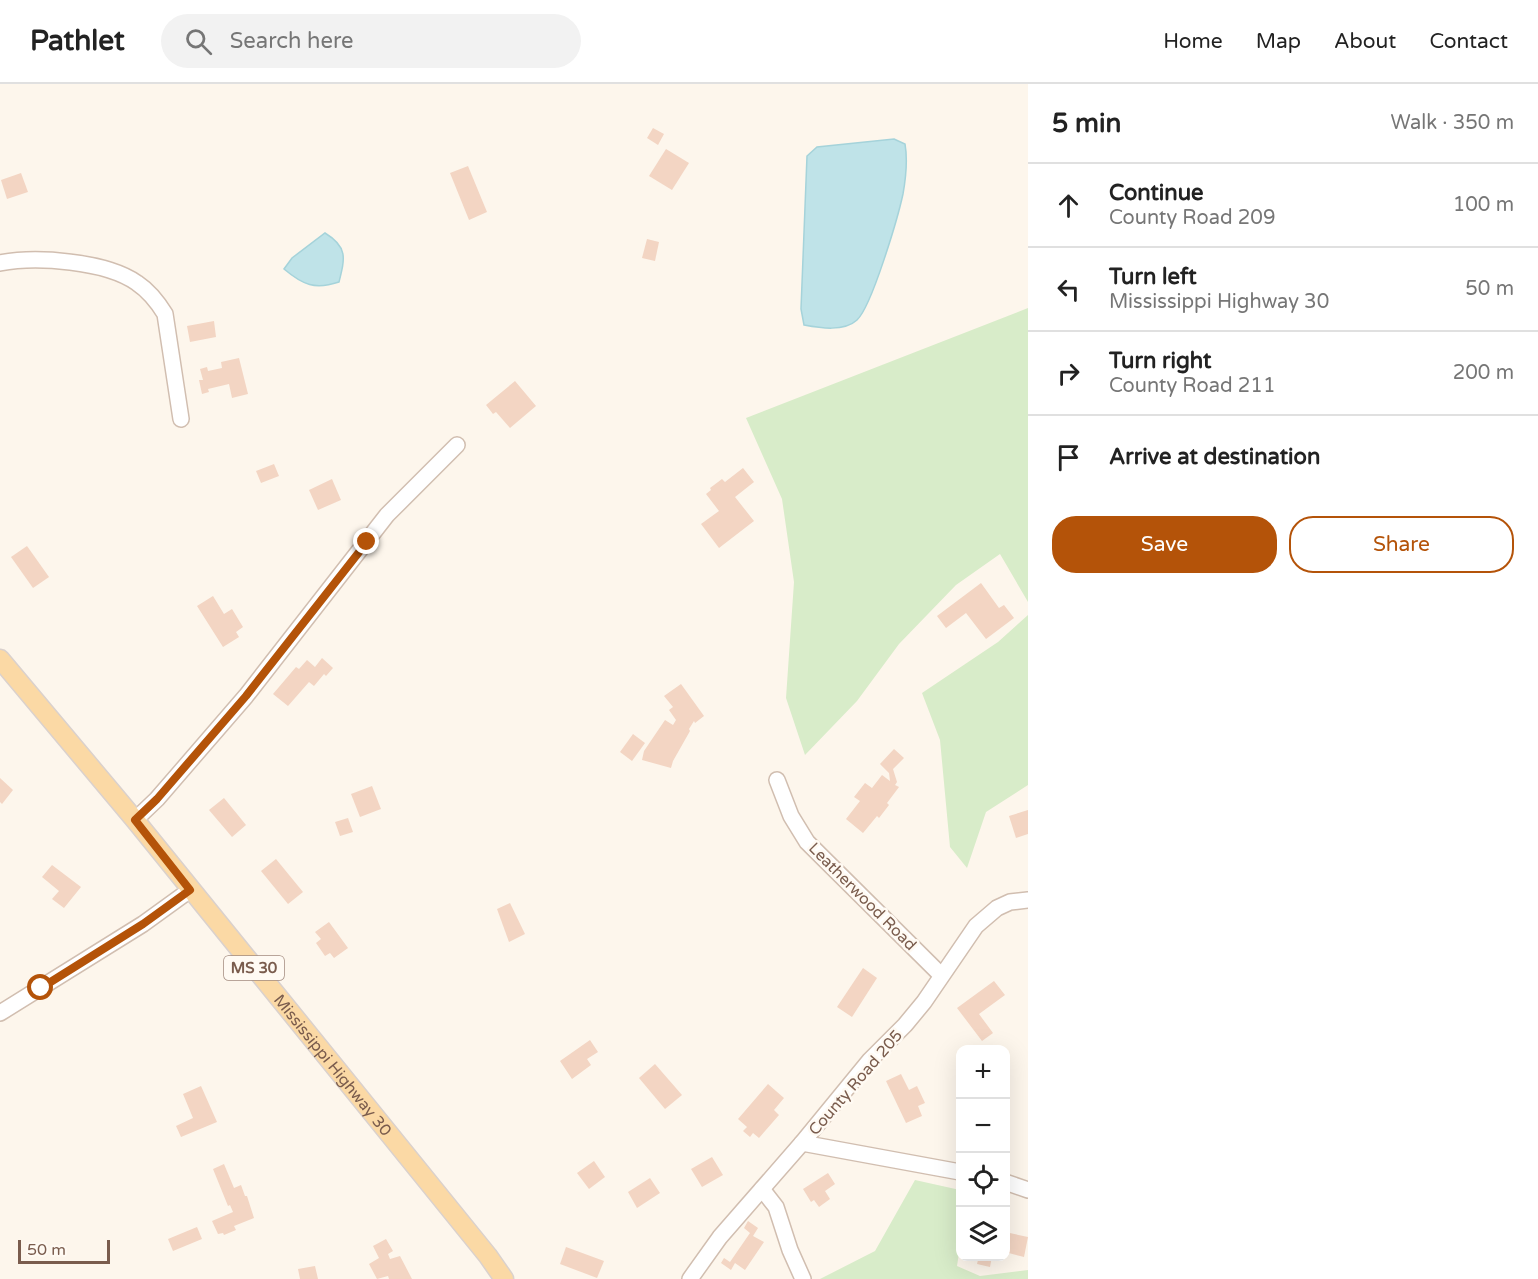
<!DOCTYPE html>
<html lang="en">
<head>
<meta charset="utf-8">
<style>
	:root { --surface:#fff; --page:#f2f2f2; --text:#222; --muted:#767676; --line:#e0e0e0; --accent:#b45309 }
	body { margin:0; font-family:"Varela Round",sans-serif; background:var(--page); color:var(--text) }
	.controls { position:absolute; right:18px; bottom:18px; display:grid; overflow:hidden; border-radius:12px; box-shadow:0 6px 24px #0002 }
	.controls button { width:54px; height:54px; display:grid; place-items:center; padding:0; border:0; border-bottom:2px solid var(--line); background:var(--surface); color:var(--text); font:30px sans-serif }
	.scale { position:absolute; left:18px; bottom:15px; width:92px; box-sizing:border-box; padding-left:6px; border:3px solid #7a5c4d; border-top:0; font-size:16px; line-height:21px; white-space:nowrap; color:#7a5c4d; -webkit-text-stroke:4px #fffaf3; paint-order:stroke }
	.stop { position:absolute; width:18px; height:18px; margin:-14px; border:4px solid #b45309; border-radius:50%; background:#fff }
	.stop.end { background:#b45309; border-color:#fff; box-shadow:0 2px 6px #0008 }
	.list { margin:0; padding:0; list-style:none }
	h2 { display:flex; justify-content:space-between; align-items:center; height:78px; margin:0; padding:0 24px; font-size:26px }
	h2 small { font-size:20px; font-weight:400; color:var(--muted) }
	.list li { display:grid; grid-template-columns:39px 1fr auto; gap:18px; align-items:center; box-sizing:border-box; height:84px; padding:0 24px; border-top:2px solid var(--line) }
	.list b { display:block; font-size:22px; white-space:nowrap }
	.list p { margin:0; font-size:20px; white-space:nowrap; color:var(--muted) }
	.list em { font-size:20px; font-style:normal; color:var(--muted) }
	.actions { display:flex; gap:12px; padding:18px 24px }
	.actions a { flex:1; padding:14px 0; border:2px solid var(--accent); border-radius:24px; text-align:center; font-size:21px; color:var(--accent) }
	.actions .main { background:var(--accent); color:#fff }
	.icon { flex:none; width:33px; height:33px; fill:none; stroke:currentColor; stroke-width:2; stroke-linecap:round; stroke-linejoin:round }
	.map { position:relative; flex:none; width:1028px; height:1195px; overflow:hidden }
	header { display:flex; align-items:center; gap:36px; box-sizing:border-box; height:84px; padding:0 30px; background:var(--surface); border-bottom:2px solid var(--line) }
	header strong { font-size:28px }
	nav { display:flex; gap:33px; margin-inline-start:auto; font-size:21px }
	.search { width:420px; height:54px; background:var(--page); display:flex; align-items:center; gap:15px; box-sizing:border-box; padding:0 21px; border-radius:33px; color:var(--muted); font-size:22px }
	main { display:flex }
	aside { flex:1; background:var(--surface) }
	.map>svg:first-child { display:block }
	.green { fill:#d8ecc9 }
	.water { fill:#bfe3e8; stroke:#a5d3da; stroke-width:1.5 }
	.building { fill:#f3d5c3 }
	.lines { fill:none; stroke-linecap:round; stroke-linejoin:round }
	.minor-casing { stroke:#d1beb0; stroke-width:18 }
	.major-casing { stroke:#dad1cd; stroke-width:21 }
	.minor { stroke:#fff; stroke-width:15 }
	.major { stroke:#fbd9a5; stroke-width:18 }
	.route { stroke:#b45309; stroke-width:8 }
	.labels { text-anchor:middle; stroke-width:5; stroke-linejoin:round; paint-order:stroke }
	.shield { fill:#fffaf3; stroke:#a28b7f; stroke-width:1.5 }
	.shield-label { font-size:15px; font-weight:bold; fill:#7a5c4d }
	.street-label { font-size:16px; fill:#7a5c4d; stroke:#fffaf3 }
</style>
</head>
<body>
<header>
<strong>Pathlet</strong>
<div class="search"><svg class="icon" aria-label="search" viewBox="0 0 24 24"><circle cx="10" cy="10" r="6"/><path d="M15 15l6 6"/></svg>Search here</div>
<nav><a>Home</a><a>Map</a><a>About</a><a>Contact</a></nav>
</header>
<main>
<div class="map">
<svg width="1028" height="1195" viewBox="0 0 1028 1195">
	<rect width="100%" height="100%" fill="#fdf6ec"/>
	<g class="green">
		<polygon points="1028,224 1028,518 1000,470 956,501 899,560 857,617 805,671 786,614 794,498 782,415 746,334"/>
		<polygon points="1028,531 1028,701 986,728 967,784 950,763 940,656 922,609 998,558"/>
		<polygon points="915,1096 960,1106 960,1162 957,1182 980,1192 1028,1186 1028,1195 820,1195 875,1167"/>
	</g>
	<g class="water">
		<path d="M894,55L905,60C908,77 906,93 903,110C898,133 872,222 857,236C844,248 820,244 804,241L801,225L807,72L817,63Z"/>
		<path d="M325,149C348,163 345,174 339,198C315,206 303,201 284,185L292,174Z"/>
	</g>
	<g class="building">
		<polygon points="653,44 664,50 658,61 647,54"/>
		<polygon points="666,65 689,79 672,106 649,92"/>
		<polygon points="468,82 487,128 469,136 450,89"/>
		<polygon points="21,89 28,108 7,115 1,96"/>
		<polygon points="647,155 659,158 655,177 642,174"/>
		<polygon points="214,237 216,253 190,258 187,242"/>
		<polygon points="239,274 248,310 232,314 229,300 208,305 209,308 202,310 199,296 203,296 200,285 207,283 208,287 222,284 221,278"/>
		<polygon points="515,297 536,322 510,344 496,328 493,330 486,321"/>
		<polygon points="274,380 279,392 261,399 256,387"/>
		<polygon points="743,384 754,398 735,413 754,437 719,464 701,440 719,427 706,410 711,406 710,404 722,395 725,398"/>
		<polygon points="332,395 341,416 318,426 309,406"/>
		<polygon points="27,462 49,493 33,504 11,473"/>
		<polygon points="981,499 999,524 1004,521 1014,534 986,555 966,529 946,544 937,532"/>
		<polygon points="213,512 224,530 232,525 243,543 236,548 239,553 223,563 197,522"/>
		<polygon points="322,574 333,584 326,592 324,590 314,602 309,598 288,622 273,610 296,583 299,585 307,576 315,583"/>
		<polygon points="681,600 704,632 695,639 694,637 689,645 690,647 673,677 671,684 642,676 644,667 665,636 673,641 676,636 669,626 673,623 664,612"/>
		<polygon points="633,650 645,659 632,677 620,668"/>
		<polygon points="894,665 904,674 893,685 897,698 895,701 899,703 887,719 889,721 879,734 877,732 863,749 846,735 860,717 854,713 865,699 872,704 882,691 890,697 889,689 880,680"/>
		<polygon points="0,694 13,706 2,720 0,718"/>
		<polygon points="372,702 381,725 360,733 351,710"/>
		<polygon points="224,714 246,741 232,753 209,726"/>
		<polygon points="1028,726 1028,750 1016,754 1009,732"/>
		<polygon points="348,734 353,748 340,752 335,738"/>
		<polygon points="276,775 303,808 288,820 261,787"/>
		<polygon points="52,781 81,803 64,824 52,815 59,807 42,793"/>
		<polygon points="510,819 525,850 509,858 497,825"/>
		<polygon points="329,838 348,864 334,874 330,869 325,872 316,859 321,855 315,848"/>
		<polygon points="863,884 877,894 852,933 837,923"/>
		<polygon points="994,897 1005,911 979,930 993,949 982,957 957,924"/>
		<polygon points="590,956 598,968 587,975 591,981 572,995 560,977"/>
		<polygon points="655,980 682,1011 665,1025 639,994"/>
		<polygon points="901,990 909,1006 917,1002 925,1019 918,1022 922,1032 906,1039 886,997"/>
		<polygon points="768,1000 784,1014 774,1026 779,1031 759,1054 753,1049 750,1053 743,1047 747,1043 738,1035"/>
		<polygon points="201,1002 217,1038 181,1053 176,1042 193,1034 183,1010"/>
		<polygon points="712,1073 723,1091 702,1103 691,1085"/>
		<polygon points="594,1077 605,1093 589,1105 577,1089"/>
		<polygon points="224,1080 234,1104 241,1101 245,1112 247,1112 254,1134 234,1142 236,1146 224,1151 223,1149 218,1150 212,1137 233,1128 230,1121 228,1122 213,1085"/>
		<polygon points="828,1089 835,1100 825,1107 830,1115 819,1123 814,1116 811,1118 803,1105"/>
		<polygon points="650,1094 660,1109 637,1124 628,1108"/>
		<polygon points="748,1137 758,1144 753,1152 764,1158 745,1186 735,1179 731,1186 721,1179 724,1174 730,1178 750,1149 744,1144"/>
		<polygon points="197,1143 202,1155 173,1167 168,1155"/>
		<polygon points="1005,1148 1028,1153 1024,1173 1005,1168"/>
		<polygon points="386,1155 393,1167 388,1170 390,1175 400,1172 412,1195 389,1195 388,1192 377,1195 369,1180 379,1174 373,1162"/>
		<polygon points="566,1163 604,1177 597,1194 560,1180"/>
		<polygon points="979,1172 992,1172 990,1183 977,1180"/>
		<polygon points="315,1182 318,1195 300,1195 298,1185"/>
	</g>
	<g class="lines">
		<defs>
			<g id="minor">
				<path d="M0,179C36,172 106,177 137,199C149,207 157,217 165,230L181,335"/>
				<polyline points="777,696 791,732 807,758 941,891"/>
				<polyline points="135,736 157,715 246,612 387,431 457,361"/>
				<polyline points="0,929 143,840 190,806"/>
				<polyline points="802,1059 960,1088"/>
				<polyline points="1005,1098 1028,1106"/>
				<polyline points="762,1105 776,1123 790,1166 803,1195"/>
				<polyline points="690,1195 720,1153 802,1059 870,976 905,941 924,918 976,842 997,824 1010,818 1028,816"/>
			</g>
			<g id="major">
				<path id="s1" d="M0,575L135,736L488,1172L504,1195"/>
			</g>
		</defs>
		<use href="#minor" class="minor-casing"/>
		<use href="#major" class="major-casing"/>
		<use href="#minor" class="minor"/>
		<use href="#major" class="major"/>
	</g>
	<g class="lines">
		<polyline class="route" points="41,904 143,840 190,806 135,736 157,715 246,612 367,458"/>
	</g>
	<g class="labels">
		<rect class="shield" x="224" y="872" width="60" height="24" rx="4.5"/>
		<g class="shield-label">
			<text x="254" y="889">MS 30</text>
		</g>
		<g class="street-label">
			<text transform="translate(863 812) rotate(45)" y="6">Leatherwood Road</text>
			<text dy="6" stroke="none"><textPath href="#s1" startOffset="525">Mississippi Highway 30</textPath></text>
			<text transform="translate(855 998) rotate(-49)" y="6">County Road 205</text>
		</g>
	</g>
</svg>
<div class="controls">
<button>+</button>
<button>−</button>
<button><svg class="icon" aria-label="locate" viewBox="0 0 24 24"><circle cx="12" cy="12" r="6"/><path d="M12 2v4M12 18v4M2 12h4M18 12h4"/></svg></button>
<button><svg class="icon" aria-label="layers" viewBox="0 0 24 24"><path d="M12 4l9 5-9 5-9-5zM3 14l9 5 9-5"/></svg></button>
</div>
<div class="scale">50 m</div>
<div class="stop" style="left:41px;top:904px"></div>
<div class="stop end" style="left:367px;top:458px"></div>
</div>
<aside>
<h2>5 min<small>Walk · 350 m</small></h2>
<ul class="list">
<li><svg class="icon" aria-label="ahead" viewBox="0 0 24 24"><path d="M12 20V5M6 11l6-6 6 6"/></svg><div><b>Continue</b><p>County Road 209</p></div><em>100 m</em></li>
<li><svg class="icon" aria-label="left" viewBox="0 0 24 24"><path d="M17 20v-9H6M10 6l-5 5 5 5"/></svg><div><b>Turn left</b><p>Mississippi Highway 30</p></div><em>50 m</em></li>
<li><svg class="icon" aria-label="right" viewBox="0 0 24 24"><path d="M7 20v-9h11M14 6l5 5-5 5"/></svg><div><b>Turn right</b><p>County Road 211</p></div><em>200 m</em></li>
<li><svg class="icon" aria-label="arrive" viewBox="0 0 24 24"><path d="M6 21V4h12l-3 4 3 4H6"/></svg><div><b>Arrive at destination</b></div></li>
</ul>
<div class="actions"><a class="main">Save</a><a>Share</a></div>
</aside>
</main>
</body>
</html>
